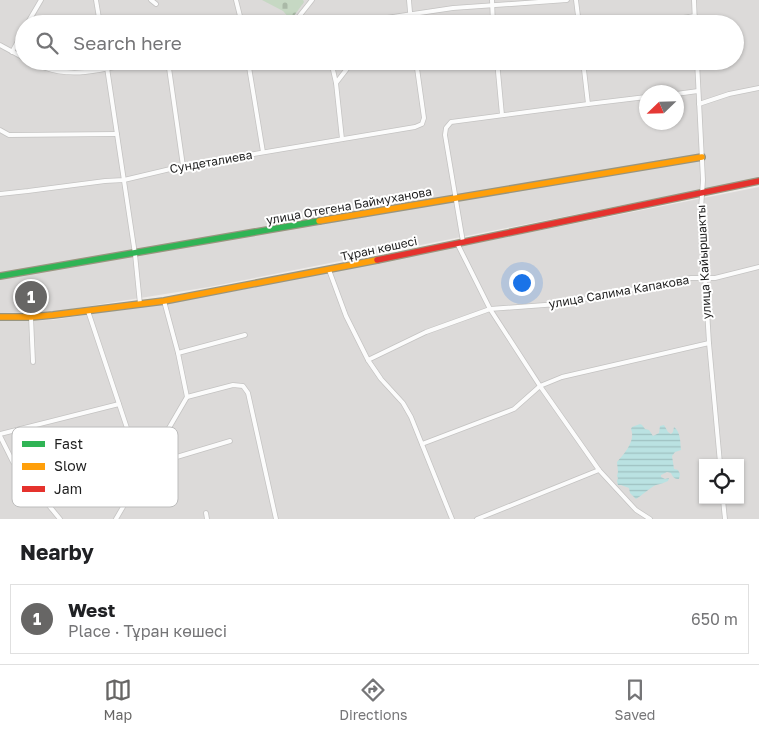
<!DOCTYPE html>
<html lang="en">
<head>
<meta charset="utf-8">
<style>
	:root { --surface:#fff; --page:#f2f2f2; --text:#202124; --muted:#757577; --line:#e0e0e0; --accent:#676665 }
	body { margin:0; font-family:"Golos Text",sans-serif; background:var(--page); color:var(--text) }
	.controls { position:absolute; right:15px; bottom:15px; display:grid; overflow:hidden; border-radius:0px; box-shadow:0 1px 4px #0004 }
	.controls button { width:45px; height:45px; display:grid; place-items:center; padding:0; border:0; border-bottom:1px solid var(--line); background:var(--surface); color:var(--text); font:25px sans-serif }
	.compass { position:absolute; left:639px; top:85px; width:45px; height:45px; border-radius:50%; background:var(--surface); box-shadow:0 1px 4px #0004; rotate:247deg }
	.you { position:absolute; left:521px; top:282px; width:18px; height:18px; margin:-12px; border:4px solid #fff; border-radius:50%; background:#1a73e8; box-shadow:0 0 0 8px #1a73e833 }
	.badge { display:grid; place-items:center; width:32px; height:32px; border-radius:50%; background:var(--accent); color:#fff; font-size:16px; font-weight:700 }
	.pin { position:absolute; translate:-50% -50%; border:2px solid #fff; box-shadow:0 1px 5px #0006 }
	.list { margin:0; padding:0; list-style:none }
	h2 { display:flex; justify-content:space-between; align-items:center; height:65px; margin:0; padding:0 20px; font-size:21px }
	h2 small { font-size:16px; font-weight:400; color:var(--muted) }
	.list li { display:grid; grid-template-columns:32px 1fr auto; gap:15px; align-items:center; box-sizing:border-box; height:70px; margin:0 10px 10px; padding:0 10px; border:1px solid var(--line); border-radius:0px }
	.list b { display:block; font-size:19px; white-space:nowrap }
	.list p { margin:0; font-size:16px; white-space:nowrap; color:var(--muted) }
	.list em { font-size:16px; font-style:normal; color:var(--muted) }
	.icon { flex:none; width:28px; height:28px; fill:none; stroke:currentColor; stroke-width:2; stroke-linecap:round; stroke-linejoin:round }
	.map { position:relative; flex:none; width:759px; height:519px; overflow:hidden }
	.search { position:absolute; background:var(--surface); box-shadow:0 1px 4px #0004; left:15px; right:15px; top:15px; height:55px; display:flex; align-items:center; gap:12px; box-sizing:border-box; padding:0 18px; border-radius:28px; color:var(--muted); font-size:19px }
	.sheet { height:145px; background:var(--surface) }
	nav { display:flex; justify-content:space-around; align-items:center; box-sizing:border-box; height:70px; border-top:1px solid var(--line); background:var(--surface); font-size:14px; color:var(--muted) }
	nav a { display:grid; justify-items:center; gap:2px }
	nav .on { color:var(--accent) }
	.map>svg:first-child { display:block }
	.residential { fill:#dcdad9; fill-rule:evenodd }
	.cemetery { fill:url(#cemetery-stones) }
	.water { fill:url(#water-rules) }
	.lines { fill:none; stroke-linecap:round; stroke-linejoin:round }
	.street-casing { stroke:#c4c3c2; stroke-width:5.5 }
	.fast-casing { stroke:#99957f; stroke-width:8 }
	.slow-casing { stroke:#99957f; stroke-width:8 }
	.jam-casing { stroke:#99957f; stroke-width:8 }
	.street { stroke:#fcfcfc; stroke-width:4 }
	.fast { stroke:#30b455; stroke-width:5.5 }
	.slow { stroke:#ff9f0a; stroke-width:5.5 }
	.jam { stroke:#e5322d; stroke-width:5.5 }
	.labels { text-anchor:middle; stroke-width:4; stroke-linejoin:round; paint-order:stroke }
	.street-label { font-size:12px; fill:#1f1f1f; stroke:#fff }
	.key { fill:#fff; stroke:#bcbcbc; stroke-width:1 }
	.key-label { font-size:14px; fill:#1f1f1f }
</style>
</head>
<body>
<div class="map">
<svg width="759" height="519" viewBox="0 0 759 519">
	<defs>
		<pattern id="cemetery-stones" width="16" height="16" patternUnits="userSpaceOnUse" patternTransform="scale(1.25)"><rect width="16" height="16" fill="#c6d8c3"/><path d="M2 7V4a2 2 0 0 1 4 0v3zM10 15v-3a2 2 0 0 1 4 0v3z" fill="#aab9a7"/></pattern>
		<pattern id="water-rules" width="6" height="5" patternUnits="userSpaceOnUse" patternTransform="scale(1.25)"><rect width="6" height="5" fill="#bae2e2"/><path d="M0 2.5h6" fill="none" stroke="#9fc1c1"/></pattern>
	</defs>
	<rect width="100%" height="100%" fill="#edeae8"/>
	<g class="residential">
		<path d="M0,0H759V178L209,287L52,312L0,313ZM24,24H735V61H24ZM646,92H676V122H646Z"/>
		<path d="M759,187V519H0V321L53,320L225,293ZM703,463H740V500H703Z"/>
	</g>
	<polygon class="cemetery" points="262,0 303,0 304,2 291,20 283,11"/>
	<path class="water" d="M640,424L642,425L645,429L649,430L653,436L659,433L660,426L664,425L668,432L671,434L673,432L674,427C681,433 680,441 681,450L675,452L672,456L674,469L678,470L680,474L679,479C674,479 673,477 671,473L667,472L661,475V477L665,479L669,478L668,481C664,483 660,484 656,485C649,488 643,495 636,499L630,493L629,488L621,485H618L617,481L618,478L617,476L618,472L617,462C624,454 636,441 631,429L632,427Z"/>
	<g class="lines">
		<defs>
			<g id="street">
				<polyline points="96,0 100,24"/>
				<polyline points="151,0 156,4"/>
				<polyline points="236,0 242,24"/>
				<polyline points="409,0 411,24"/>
				<polyline points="492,0 493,24"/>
				<polyline points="576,0 579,24"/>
				<polyline points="694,0 695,24"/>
				<polyline points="27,24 41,0"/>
				<polyline points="293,24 312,0"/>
				<polyline points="346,24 453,8 567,0"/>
				<polyline points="643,24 695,16"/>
				<polyline points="0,45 24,58"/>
				<polyline points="12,52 24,30"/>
				<path d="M31,61C36,63 41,67 46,68C77,79 112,67 143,61"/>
				<polyline points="106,61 135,254 140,304"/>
				<polyline points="168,61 183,166"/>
				<polyline points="248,61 263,152"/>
				<polyline points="331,61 336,83 342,139"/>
				<polyline points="497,61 502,115"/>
				<polyline points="583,61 588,104"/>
				<polyline points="697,61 703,180 701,209 709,343 720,463"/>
				<polyline points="336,83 353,61"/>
				<polyline points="676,94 698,91"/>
				<polyline points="699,104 729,94 759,88"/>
				<polyline points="0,130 9,135 117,134"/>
				<polyline points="0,194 28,191 105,181 124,180 183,166 415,127 422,124 424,118 416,61"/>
				<polyline points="463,242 445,135 446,128 451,122 588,104 646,97"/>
				<polyline points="457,243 490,309 540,386 599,470 636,510 650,519"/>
				<polyline points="329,270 346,316 368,360 381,379 403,403 411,417 452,519"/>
				<polyline points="164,301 178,353 187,397 233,385 243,386 248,393 276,519"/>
				<polyline points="88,311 139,464"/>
				<polyline points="31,317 33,362"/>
				<polyline points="178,353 245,335"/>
				<polyline points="368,360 426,332 490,309 558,304 691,278 715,278 759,267"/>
				<polyline points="0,434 119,404"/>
				<polyline points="0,436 13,462 60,519"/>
				<polyline points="422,444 514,409 540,386 562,377 709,343"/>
				<polyline points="35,490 139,464 147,464 160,462 230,441"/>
				<polyline points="723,500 725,519"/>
				<polyline points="206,513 207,519"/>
				<polyline points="116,519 187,397"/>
				<polyline points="477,519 599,470"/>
			</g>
			<polyline id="fast" points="0,276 319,221"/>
			<g id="slow">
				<polyline points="319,221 702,157"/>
				<polyline points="0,317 31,317 53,315 164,301 377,260"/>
			</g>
			<polyline id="jam" points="377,260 759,181"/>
		</defs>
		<use href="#street" class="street-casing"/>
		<use href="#fast" class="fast-casing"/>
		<use href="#slow" class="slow-casing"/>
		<use href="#jam" class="jam-casing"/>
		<use href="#street" class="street"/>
		<use href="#fast" class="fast"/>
		<use href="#slow" class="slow"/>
		<use href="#jam" class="jam"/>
	</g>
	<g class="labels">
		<g class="street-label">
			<text transform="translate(211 162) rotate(-10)" y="4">Сундеталиева</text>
			<text transform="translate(349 206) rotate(-10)" y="4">улица Отегена Баймуханова</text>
			<text transform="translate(379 249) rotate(-12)" y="4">Тұран көшесі</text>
			<text transform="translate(704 262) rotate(-93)" y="4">улица Кайыршакты</text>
			<text transform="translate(619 292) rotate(-10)" y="4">улица Салима Капакова</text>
		</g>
	</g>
	<rect x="12" y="427" width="166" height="80" rx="8" class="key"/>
	<rect x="22" y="441" width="23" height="6" fill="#30b455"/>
	<rect x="22" y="463" width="23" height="7" fill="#ff9f0a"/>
	<rect x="22" y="486" width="23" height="6" fill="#e5322d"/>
	<g class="key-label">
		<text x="54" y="449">Fast</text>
		<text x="54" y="471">Slow</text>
		<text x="54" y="494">Jam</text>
	</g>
</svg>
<div class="controls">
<button><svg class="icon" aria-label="locate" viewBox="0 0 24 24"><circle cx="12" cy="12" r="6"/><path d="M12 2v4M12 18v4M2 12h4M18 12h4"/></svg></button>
</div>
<svg class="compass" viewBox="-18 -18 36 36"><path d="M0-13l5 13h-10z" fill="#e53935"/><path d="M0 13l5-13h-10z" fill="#757577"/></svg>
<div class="you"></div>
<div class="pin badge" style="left:31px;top:297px">1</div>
<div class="search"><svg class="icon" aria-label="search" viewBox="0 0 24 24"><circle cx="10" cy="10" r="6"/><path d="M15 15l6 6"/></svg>Search here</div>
</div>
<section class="sheet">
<h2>Nearby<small></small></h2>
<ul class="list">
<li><span class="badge">1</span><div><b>West</b><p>Place · Тұран көшесі</p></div><em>650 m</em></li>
</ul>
</section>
<nav>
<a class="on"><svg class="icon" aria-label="map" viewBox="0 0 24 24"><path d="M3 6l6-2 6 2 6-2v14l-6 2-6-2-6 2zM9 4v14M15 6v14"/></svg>Map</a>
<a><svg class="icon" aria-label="directions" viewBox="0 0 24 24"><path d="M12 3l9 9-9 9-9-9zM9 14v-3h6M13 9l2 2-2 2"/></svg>Directions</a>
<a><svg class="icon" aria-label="saved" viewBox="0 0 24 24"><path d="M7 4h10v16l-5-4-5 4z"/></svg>Saved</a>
</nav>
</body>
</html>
